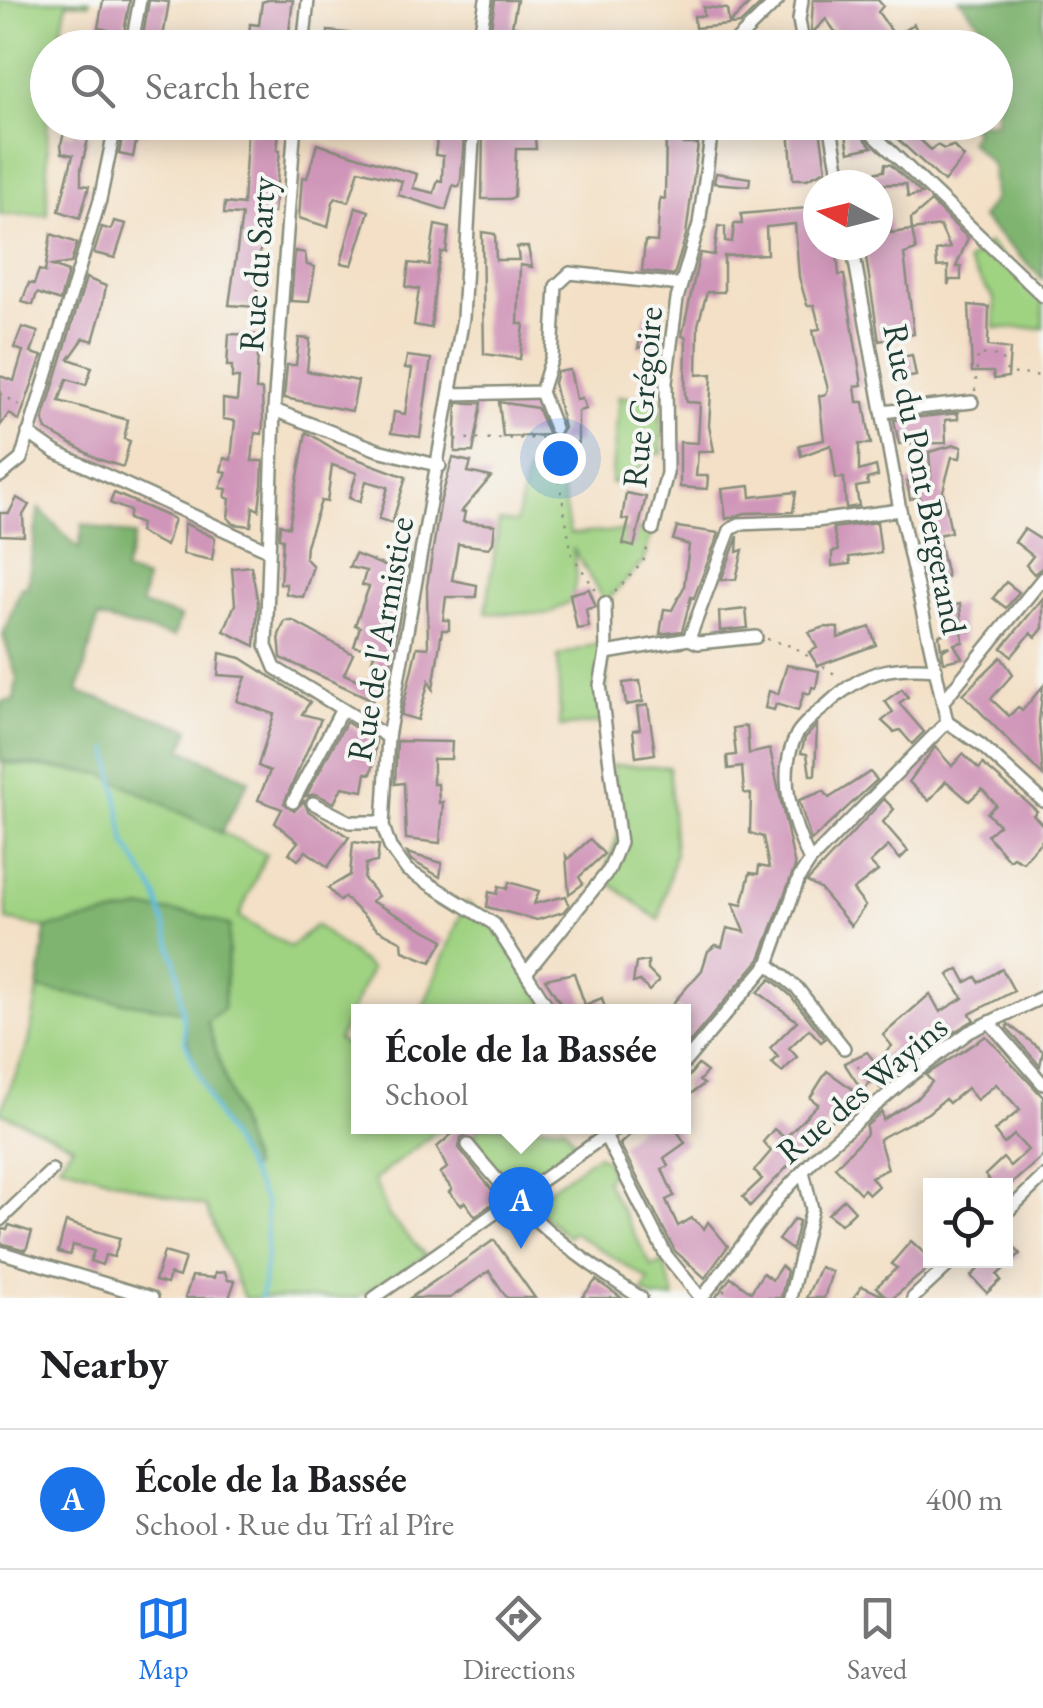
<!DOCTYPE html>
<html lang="en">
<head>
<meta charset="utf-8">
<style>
	:root { --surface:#fff; --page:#f2f2f2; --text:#202124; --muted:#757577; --line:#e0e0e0; --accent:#1a73e8 }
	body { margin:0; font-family:"EB Garamond",serif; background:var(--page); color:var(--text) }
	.controls { position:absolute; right:30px; bottom:30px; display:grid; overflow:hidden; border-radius:0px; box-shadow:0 5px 25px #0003 }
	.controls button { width:90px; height:90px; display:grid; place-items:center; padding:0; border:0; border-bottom:2px solid var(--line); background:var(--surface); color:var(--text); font:50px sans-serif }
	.compass { position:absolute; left:803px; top:170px; width:90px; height:90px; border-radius:50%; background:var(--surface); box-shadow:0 5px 25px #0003; rotate:277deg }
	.you { position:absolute; left:560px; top:458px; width:35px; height:35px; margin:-25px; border:8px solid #fff; border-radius:50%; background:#1a73e8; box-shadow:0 0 0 15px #1a73e833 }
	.badge { display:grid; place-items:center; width:65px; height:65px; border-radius:50%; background:var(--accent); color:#fff; font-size:32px; font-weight:700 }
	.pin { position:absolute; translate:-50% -82px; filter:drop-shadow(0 2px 5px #0008) }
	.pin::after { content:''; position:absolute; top:52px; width:35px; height:30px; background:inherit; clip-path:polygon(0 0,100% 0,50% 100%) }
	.popup { position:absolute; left:351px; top:1004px; width:340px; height:130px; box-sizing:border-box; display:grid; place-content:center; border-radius:0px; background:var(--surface); filter:drop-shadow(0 2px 8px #0005); font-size:32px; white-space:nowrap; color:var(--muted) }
	.popup b { font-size:38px; color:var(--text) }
	.popup::after { content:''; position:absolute; left:50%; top:100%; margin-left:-20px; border:20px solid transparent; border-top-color:var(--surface) }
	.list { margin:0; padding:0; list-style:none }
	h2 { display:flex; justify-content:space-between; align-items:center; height:130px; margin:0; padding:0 40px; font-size:42px }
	h2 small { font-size:32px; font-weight:400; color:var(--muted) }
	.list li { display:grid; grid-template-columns:65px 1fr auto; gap:30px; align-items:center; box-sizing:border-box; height:140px; padding:0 40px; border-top:2px solid var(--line) }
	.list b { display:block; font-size:38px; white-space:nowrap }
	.list p { margin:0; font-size:32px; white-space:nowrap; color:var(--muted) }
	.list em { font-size:32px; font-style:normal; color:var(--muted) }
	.icon { flex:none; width:55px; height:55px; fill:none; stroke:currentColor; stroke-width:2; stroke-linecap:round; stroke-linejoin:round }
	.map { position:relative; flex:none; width:1043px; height:1298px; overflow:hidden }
	.search { position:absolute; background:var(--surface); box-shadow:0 5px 25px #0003; left:30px; right:30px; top:30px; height:110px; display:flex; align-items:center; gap:25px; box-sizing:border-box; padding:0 35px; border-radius:55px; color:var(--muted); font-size:38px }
	.sheet { height:270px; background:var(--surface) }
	nav { display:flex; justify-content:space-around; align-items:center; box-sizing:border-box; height:140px; border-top:2px solid var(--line); background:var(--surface); font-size:28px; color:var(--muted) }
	nav a { display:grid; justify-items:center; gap:5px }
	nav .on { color:var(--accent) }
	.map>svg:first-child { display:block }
	.green { fill:#9fd281; stroke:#5f885a; stroke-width:2.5 }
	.forest { fill:#7fb46f; stroke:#4f7852; stroke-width:2.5 }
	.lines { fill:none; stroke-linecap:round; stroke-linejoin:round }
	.stream { stroke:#5fbbdd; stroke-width:4 }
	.building { fill:#d096b9 }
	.street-casing { stroke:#898e7d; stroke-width:16 }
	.path { stroke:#898e7d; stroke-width:2.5; stroke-dasharray:2.5 8; stroke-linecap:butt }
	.street { stroke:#fff; stroke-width:11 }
	.labels { text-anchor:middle; stroke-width:8; stroke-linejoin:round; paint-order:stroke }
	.street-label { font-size:35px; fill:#1f3d34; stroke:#f6f6f2 }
</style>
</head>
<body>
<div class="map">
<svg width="1043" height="1298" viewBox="0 0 1043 1298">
	<rect width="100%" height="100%" fill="#f6f6f2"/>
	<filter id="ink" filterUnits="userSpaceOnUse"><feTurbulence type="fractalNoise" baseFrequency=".01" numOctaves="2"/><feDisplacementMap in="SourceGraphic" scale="20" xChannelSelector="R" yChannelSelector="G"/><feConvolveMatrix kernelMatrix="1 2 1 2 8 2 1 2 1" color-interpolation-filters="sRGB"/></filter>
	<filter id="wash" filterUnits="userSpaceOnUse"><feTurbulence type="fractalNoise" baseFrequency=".0048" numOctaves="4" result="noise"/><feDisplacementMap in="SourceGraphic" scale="40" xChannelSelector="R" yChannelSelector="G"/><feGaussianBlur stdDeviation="2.25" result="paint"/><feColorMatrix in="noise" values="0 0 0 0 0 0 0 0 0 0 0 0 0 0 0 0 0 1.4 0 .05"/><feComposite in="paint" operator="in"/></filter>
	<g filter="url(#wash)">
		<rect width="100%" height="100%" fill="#f3e0c6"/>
		<g class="green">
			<polygon points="0,0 90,0 89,4 67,2 58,47 48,48 47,215 0,215"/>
			<polygon points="988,243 1043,296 1043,328 995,328 994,299 967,262"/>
			<polygon points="619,396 661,401 662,454 646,453 636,482 611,483"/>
			<polygon points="527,472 560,483 570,534 653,529 643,562 605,603 573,548 577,575 571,601 548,614 486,613 499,521 516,523"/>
			<polygon points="596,644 606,653 606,722 560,727 558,656"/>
			<path d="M3,763L103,774L266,854L239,917L290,947L316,925L371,969L338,1040L358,1053V1126L442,1127L374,1180L389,1216L426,1256L356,1298H244L206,1207L59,1164L73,1145L0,1112L29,1043L38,989L182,1011C188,1069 219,1120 247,1170L252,1167L207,1021L223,1008L229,947L196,914L143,909L46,928L7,920Z"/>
			<polygon points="612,765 669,767 675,853 659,920 603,878 620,829"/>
			<polygon points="466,902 494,924 551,1012 421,1012"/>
			<polygon points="564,1126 574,1140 520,1199 470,1138 478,1131 476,1127"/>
			<polygon points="597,1155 607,1161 610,1174 606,1181 652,1267 663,1262 675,1298 654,1298 643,1292 649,1280 573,1232 568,1237 542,1214 534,1200"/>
		</g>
		<g class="forest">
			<polygon points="960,0 1043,0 1043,279 981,218 994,199 992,165 969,141 975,130 967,123 996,122 996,55 1000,47"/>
			<polygon points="39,508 79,549 83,524 135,536 124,572 146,579 141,605 180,617 174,637 98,618 78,692 190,729 182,749 249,780 221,833 103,774 0,761 0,702 14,700 17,678 3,635 21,587 27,588"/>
			<path d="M143,909L196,914L230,926L223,1009L207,1021L252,1167L248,1171C219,1120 189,1069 182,1011L38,989L46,928Z"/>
		</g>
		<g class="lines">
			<polyline class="stream" points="109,749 125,842 156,894 178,970 185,1042 214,1110 266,1203 267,1253 261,1298"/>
		</g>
		<g id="blocks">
			<g class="building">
				<polygon points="103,0 130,0 122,43 106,40 108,30 98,28"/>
				<polygon points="149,0 169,2 163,37 154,36 152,48 141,48"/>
				<polygon points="268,0 293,0 287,48 248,48 250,24 259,25 262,2"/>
				<polygon points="495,0 517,0 512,26 522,28 519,41 513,40 512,46 488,48"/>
				<polygon points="753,0 765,0 740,24 695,28 694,16 704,16 703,7 727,9 729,24"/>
				<polygon points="813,0 878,0 883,6 878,12 895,36 914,24 921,42 913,48 829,48 841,40 826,19 811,34"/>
				<polygon points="328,31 357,34 354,48 327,48"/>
				<polygon points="125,122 151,122 149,133 138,132 133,157 119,154"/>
				<polygon points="248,122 266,122 265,128 279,132 277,150 280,150 274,213 263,212 256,307 229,305 242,215 224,214 225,203 243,205"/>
				<polygon points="446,122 465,122 461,179 459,187 453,185 446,210 398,195 402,181 359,170 349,202 336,198 333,202 328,227 299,218 302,177 307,178 317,144 417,174 413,188 434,193 438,180 442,181 443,156 435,155 437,139 433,139 436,123 446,128"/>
				<polygon points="483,122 534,125 536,149 516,149 514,197 509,199 482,199"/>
				<polygon points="803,122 819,122 826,170 807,179 793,179 789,129 804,129"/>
				<polygon points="844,122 850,122 872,147 849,152"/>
				<polygon points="879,122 925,122 914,134 931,150 937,145 944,149 953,146 964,157 944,182"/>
				<polygon points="666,127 683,127 683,144 698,144 686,235 674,275 642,271 645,241 657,242 660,198 665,199"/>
				<polygon points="73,131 89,135 81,169 81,185 89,186 80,218 59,211 73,155 62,153 61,144 64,133 72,135"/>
				<polygon points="885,164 891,165 922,194 908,197 906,184 854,185 853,176 884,171"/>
				<polygon points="716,173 750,178 749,186 714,183"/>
				<polygon points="884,190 891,233 912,230 916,250 904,254 914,334 879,341 864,245 878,245 878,191"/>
				<polygon points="931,202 968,238 956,267 961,267 961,280 950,280 948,285 948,266 937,267 936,251 950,248 940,226 912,230 911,219"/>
				<polygon points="356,207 369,211 352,265 341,263"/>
				<polygon points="818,207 818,245 836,245 839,275 844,275 862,385 855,386 857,402 864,402 871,444 859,444 859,471 876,466 878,476 867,479 868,485 856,487 859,506 846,508 844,478 836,478 831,445 801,456 799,445 824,440 819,396 826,394 828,389 815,341 813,330 820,329 814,305 807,305 799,277 795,224 766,227 767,254 724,256 724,292 707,292 698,325 697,375 712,374 709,426 714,451 698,451 696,476 708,476 707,489 680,487 680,442 698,443 700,403 687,402 685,396 686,337 682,336 700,253 714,255 718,226 725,227 725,241 732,242 734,224 742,224 741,214"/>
				<polygon points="114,221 126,224 115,258 94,253 102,227 111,230"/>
				<polygon points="435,225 449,228 446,252 441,252 436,275 431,328 414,325 419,289 406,287 409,263 429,265"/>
				<polygon points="482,232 495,234 496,260 519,260 517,247 528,247 532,267 520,265 518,324 524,324 520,359 484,354"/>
				<polygon points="51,234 77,243 71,263 52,266 68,272 60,301 37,293 33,305 22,302 29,283 34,284 39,270 45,272"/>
				<polygon points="295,251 305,253 307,265 315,267 309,302 291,301"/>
				<polygon points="86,278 106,286 101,313 93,341 84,338 69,359 92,367 86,385 67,379 59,401 128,420 124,439 130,441 123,467 98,459 46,430 43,420"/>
				<polygon points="969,305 989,307 988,346 1010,349 1008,377 994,379 993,372 972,372"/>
				<polygon points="646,315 656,316 654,337 662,337 662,342 638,348"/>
				<polygon points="22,327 38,332 31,353 42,356 19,421 9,413 0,426 0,376 14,381 23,351 14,348"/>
				<polygon points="229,334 259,335 256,390 262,390 263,422 262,434 255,433 252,461 263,461 262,484 259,510 253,507 251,526 234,524 228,518 230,499 225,497 227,489 220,488 227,472 221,471 224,458 231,460 235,421 223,419 223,399 237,401 239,378 232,378 232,366 227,366"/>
				<polygon points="299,338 310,339 307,371 358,381 352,411 284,398 287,365 296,365"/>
				<polygon points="660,352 657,398 647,398 646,373 653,373 652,354"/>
				<polygon points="912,355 916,376 899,379 896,358"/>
				<polygon points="407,356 431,359 420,437 391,433 394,412 405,414 412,369 405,368"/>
				<polygon points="570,370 576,399 582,398 586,409 578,411 578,443 555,442 564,428 554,383 557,372"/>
				<polygon points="499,402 537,408 549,435 503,437"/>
				<polygon points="457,403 482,403 473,452 455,452"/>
				<polygon points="958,413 958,419 945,420 946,443 899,444 894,420"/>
				<polygon points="306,432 341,453 406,477 392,523 379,519 388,487 366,481 360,502 349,498 357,473 332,465 327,502 321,501 306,545 305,558 313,566 303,597 286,594 286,584 280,584 283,539 279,538 280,524 289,527"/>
				<polygon points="955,445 962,447 960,458 952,457 943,491 951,532 938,535 947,577 927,581 921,551 930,549 920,497 910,499 907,482 931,477 929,452"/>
				<polygon points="453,458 471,462 468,472 491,477 461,512 465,512 463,522 495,525 493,543 489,548 458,544 452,580 477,585 476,597 446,597 443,620 449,620 449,630 442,630 433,689 429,681 418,720 401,715 417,647 428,648 427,586 441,499"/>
				<polygon points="750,486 751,497 796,492 793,512 745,513 726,519 722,489"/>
				<polygon points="114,493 174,519 166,546 139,532 141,524 128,519 130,511 110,503"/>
				<polygon points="626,493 646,497 634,547 623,544 629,520 622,519"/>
				<polygon points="17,498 29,505 23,515 24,536 0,535 0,513 9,513"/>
				<polygon points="877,522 881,553 849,557 850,564 832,566 832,552 838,551 833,528"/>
				<polygon points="184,523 215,538 212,560 183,554"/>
				<polygon points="677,527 719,533 694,598 691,597 682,631 660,634 664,609 672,610 684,587 689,545 673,540"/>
				<polygon points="1024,529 1043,541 1043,567 1034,574 1026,565 1033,556 1015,542"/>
				<polygon points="738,536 737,552 743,550 736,579 721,580"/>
				<polygon points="396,550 411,555 390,667 373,700 281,658 279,635 285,621 293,621 353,654 344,674 367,684 377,662 372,660 375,651 354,646 360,627 355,625 369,587 362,585 366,571 349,567 355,554 390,568"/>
				<polygon points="251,566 258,603 255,646 224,631 235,604 232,568"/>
				<polygon points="1006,582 1019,592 1006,608 993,598"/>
				<polygon points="589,589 596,607 586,609 589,627 577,629 570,594"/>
				<polygon points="1043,598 1043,628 1036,637 1031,633 1012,656 1002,648"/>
				<polygon points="960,604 963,642 954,644 962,658 944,662 942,651 950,646 941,648 939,635 947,633 940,608"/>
				<polygon points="746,609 748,628 720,631 719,612"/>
				<polygon points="825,627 838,628 838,638 870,627 876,645 818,666 809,652 817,648 809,632"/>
				<polygon points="220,653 241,658 310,702 302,714 321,719 284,803 294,811 304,801 308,811 349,837 328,867 306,851 298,860 289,853 298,842 275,823 282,809 258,800 270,771 258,766 274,714 237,701 246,677 218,675"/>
				<polygon points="1001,657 1013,674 991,699 1009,716 1018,707 1022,711 1043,686 1039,721 1043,776 963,694"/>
				<polygon points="787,665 819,671 816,688 812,687 810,694 804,692 798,711 776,704 774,710 765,708 769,691 778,694"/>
				<polygon points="640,681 643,702 626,705 623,683"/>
				<polygon points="902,689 908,697 899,703 924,732 912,744 900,730 894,732 882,721 893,712 885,701"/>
				<polygon points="648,705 655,754 636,757 633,730 640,729 637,707"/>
				<polygon points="346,722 376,741 373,766 371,774 366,773 363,791 342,787 334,803 316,794 306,796"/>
				<polygon points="817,725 815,775 810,775 807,754 801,753 805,738"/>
				<polygon points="747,726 749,754 770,749 795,867 760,959 684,1049 684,1012 673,1003 702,970 708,951 716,945 722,947 727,928 745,932 733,903 742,905 750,873 758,874 759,866 769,868 763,837 750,833 751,794 744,793 742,767 728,769 727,756 736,755 733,728"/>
				<polygon points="397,741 452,742 451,759 433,759 433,784 438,784 439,803 443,802 440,843 406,839 404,783 395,784"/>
				<polygon points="935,747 952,766 963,754 979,769 983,764 1037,811 1033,815 1043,825 1043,839 1023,862 1013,857 1009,860 987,835 999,825 987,813 996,805 982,789 969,801 946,781 929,801 909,782"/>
				<polygon points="870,772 877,780 811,841 799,800 824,791 829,798"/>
				<polygon points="884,799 894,809 883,822 908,851 900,859 888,846 870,863 878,871 853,890 865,906 851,926 820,889 807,882"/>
				<polygon points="590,839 604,854 579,877 583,884 569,894 566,856 568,859"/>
				<polygon points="353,842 379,845 377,862 366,864 364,879 378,896 371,901 444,940 431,962 403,951 402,942 377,929 344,897 340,901 328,888 350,875"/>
				<polygon points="407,853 442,863 440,877 411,860"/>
				<polygon points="509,882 539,891 534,904 566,896 569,905 563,912 537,920 487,907 489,892 497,894 499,886 507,889"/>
				<polygon points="648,961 648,970 659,981 649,991 640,981 633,983 636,963"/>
				<polygon points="959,969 966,982 976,977 979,982 1002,969 1014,991 970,1014 974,1020 932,1045 880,1088 872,1078 863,1092 844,1063 867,1052 875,1062 892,1046 883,1035 930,994 940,1012 963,998 948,975"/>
				<polygon points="574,973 585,1005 602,998 606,1012 566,1012 545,979"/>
				<polygon points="771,979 790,995 825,1039 821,1042 809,1029 789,1048 797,1057 782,1072 772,1063 778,1057 770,1048 797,1021 758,992"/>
				<polygon points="1008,1024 1043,1051 1040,1066 1007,1028"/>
				<polygon points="986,1036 1043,1097 1043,1156 1009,1186 995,1186 985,1175 1003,1158 1010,1166 1028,1150 1014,1135 1004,1144 994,1131 1020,1110 996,1084 977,1100 967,1088 949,1103 945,1099 928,1113 879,1139 888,1169 871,1177 878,1186 869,1194 864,1189 860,1193 835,1167 867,1134 866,1126 882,1112 883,1120 916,1099 932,1082 926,1075"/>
				<polygon points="698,1065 707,1072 699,1081 704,1084 684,1099 684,1082"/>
				<polygon points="827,1071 861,1095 851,1110 833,1119 750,1206 743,1197 762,1179 754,1171 771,1151 763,1142 774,1129 785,1138 818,1104 810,1098"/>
				<polygon points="461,1126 483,1126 461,1138 459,1148 499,1199 475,1216 465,1202 461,1205 449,1192 452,1189 440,1173 447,1168 437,1147"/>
				<polygon points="639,1126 674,1126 685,1143 664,1158 668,1166 662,1169 674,1196 666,1200 678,1226 692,1218 704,1229 708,1222 728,1246 705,1278 675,1251 620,1144"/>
				<polygon points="844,1199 855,1211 841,1224 828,1214"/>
				<polygon points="794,1219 799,1221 792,1250 778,1240"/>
				<polygon points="66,1222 120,1238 114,1257 105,1255 102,1265 90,1261 94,1251 73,1245 70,1255 58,1252"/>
				<polygon points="9,1225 32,1232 26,1250 0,1243 2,1229 7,1230"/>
				<polygon points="1006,1237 1020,1254 997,1275 1001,1280 987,1293 971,1276 988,1260 1006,1260"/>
				<polygon points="494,1240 535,1298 507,1298 489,1271 450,1298 410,1298"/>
				<polygon points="911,1241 933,1261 931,1266 893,1298 853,1298 862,1286 888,1298 876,1287 897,1268 891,1264"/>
				<polygon points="164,1252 185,1258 179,1277 170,1274 167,1284 155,1281"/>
				<polygon points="781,1266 787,1271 781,1298 715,1298 731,1277 751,1292 763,1273 772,1280"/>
				<polygon points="820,1267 832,1272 824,1298 806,1298"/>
				<polygon points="225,1272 228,1280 235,1281 229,1298 185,1298 192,1276 214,1278 215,1273"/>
				<polygon points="596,1280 603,1285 622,1298 582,1298"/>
			</g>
		</g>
	</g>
	<g filter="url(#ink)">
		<use href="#blocks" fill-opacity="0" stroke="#898e7d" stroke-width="2.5"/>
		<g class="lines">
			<defs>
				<g id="street">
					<polyline points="802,0 799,20 804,48"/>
					<polyline points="131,48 140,0"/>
					<polyline points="303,48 308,0"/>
					<polyline points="478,48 486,0"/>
					<polyline points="735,48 737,40 778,0"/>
					<polyline points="295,122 274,410 266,646 275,668 388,737"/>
					<polyline points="474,122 463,318 388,737 383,826 390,847 407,870 494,924 551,1012"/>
					<polyline points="830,122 841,185"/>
					<polyline points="860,122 1043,296"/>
					<polyline points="852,245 900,510 947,722"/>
					<polyline points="541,392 555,428"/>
					<polyline points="451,394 541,392 552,357 556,286 570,273 681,285"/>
					<polyline points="274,410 378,450 440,466"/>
					<polyline points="882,412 972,402"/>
					<polyline points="28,433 55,452 268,550"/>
					<polyline points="0,476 21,459 100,200 116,122"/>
					<polyline points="653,529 667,473 666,382 677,299 699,224 713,122"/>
					<polyline points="689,639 730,530 739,524 816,521 900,510"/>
					<polyline points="606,653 689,639 698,643 756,637"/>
					<polyline points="945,699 1043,578"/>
					<polyline points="947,722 981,745 1043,801"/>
					<polyline points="293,802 342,709"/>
					<polyline points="313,803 350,822 383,822"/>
					<path d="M810,861C792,824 776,773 797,734C804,722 820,711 830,702C864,671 891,665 936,669"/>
					<polyline points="768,964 797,988 844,1048"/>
					<polyline points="526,973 609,870 620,843 600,685 606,653 605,603"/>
					<polyline points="991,1024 1043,1084"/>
					<polyline points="684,1063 768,964 799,878 810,861 947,722"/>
					<polyline points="600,1126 666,1255 701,1298"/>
					<path d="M468,1145C525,1216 565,1250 641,1298"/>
					<polyline points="1006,1213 1043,1177"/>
					<polyline points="0,1220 52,1170"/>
					<polyline points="0,1252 152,1298"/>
					<polyline points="374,1298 619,1126"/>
					<polyline points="702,1298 779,1197 819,1154 906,1079 969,1032 1043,997"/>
					<polyline points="790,1298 812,1209 803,1171"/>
					<polyline points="913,1298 954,1260"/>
				</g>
			</defs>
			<use href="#street" class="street-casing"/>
			<g class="path">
				<polyline points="975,391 978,354 1000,356 1008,373 1043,376"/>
				<polyline points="0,393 24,408"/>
				<polyline points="456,439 548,438"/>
				<polyline points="552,439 572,555 597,592"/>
				<polyline points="615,592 643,562 649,542"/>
				<polyline points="767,639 794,647 839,677"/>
				<polyline points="851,1057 877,1090"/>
				<polyline points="723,1290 732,1298"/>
			</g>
			<use href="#street" class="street"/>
		</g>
	</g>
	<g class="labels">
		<g class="street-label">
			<text transform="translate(257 264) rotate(-86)" y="12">Rue du Sarty</text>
			<text transform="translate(642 397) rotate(-85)" y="12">Rue Grégoire</text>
			<text transform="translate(925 479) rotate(79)" y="12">Rue du Pont Bergerand</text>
			<text transform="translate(380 639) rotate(-80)" y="12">Rue de l'Armistice</text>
			<text transform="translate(862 1089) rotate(-40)" y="12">Rue des Wayins</text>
		</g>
	</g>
</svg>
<div class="controls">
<button><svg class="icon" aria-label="locate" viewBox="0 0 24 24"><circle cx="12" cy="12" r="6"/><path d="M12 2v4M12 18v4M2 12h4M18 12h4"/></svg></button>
</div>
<svg class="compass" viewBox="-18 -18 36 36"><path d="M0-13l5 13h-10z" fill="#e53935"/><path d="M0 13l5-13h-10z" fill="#757577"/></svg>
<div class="you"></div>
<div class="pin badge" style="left:521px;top:1249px">A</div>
<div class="popup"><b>École de la Bassée</b>School</div>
<div class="search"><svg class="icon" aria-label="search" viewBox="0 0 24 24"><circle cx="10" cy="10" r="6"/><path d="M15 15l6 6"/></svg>Search here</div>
</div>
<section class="sheet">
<h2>Nearby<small></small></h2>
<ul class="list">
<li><span class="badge">A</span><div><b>École de la Bassée</b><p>School · Rue du Trî al Pîre</p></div><em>400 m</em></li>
</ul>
</section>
<nav>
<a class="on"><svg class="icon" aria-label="map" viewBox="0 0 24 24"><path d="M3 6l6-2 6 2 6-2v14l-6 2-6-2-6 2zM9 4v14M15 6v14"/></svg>Map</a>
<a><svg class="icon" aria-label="directions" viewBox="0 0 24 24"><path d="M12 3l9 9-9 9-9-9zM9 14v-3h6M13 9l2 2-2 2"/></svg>Directions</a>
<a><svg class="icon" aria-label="saved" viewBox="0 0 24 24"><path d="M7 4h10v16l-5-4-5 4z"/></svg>Saved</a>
</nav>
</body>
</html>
